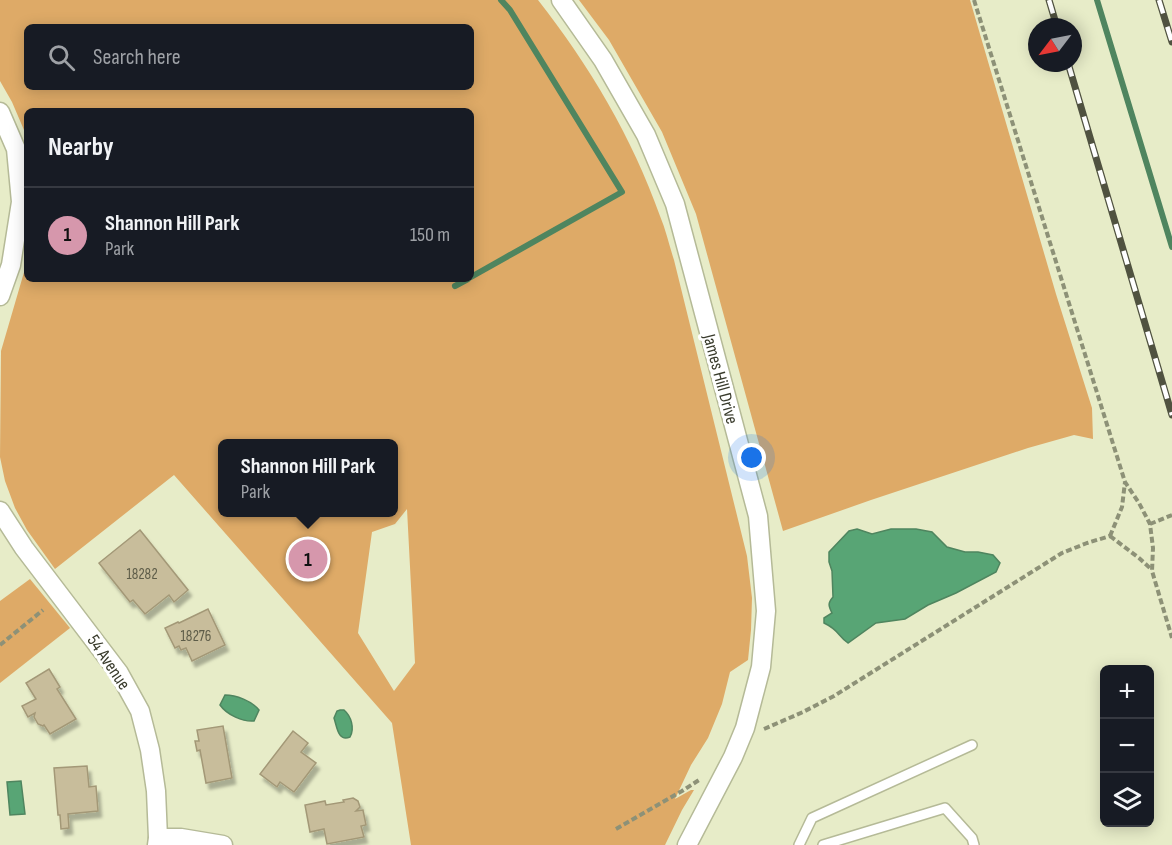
<!DOCTYPE html>
<html lang="en">
<head>
<meta charset="utf-8">
<style>
	:root { --surface:#171b24; --page:#242831; --text:#f1f3f6; --muted:#9ea1a6; --line:#363941; --accent:#d697ac }
	body { margin:0; font-family:"Sofia Sans Condensed",sans-serif; background:var(--page); color:var(--text) }
	.controls { position:absolute; right:18px; bottom:18px; display:grid; overflow:hidden; border-radius:9px; box-shadow:0 3px 15px #0003 }
	.controls button { width:54px; height:54px; display:grid; place-items:center; padding:0; border:0; border-bottom:2px solid var(--line); background:var(--surface); color:var(--text); font:30px sans-serif }
	.compass { position:absolute; left:1028px; top:18px; width:54px; height:54px; border-radius:50%; background:var(--surface); box-shadow:0 3px 15px #0003; rotate:238deg }
	.you { position:absolute; left:752px; top:458px; width:21px; height:21px; margin:-15px; border:4px solid #fff; border-radius:50%; background:#1a73e8; box-shadow:0 0 0 9px #1a73e833 }
	.badge { display:grid; place-items:center; width:39px; height:39px; border-radius:50%; background:var(--accent); color:#111; font-size:20px; font-weight:700 }
	.pin { position:absolute; translate:-50% -50%; border:3px solid #fff; box-shadow:0 2px 6px #0006 }
	.popup { position:absolute; left:218px; top:439px; width:180px; height:78px; box-sizing:border-box; display:grid; place-content:center; border-radius:9px; background:var(--surface); filter:drop-shadow(0 2px 4px #0005); font-size:20px; white-space:nowrap; color:var(--muted) }
	.popup b { font-size:22px; color:var(--text) }
	.popup::after { content:''; position:absolute; left:50%; top:100%; margin-left:-12px; border:12px solid transparent; border-top-color:var(--surface) }
	.list { margin:0; padding:0; list-style:none }
	h2 { display:flex; justify-content:space-between; align-items:center; height:78px; margin:0; padding:0 24px; font-size:26px }
	h2 small { font-size:20px; font-weight:400; color:var(--muted) }
	.list li { display:grid; grid-template-columns:39px 1fr auto; gap:18px; align-items:center; box-sizing:border-box; height:96px; padding:0 24px; border-top:2px solid var(--line) }
	.list b { display:block; font-size:22px; white-space:nowrap }
	.list p { margin:0; font-size:20px; white-space:nowrap; color:var(--muted) }
	.list em { font-size:20px; font-style:normal; color:var(--muted) }
	.icon { flex:none; width:33px; height:33px; fill:none; stroke:currentColor; stroke-width:2; stroke-linecap:round; stroke-linejoin:round }
	.map { position:relative; flex:none; width:1172px; height:845px; overflow:hidden }
	.search { position:absolute; background:var(--surface); box-shadow:0 3px 15px #0003; left:24px; top:24px; width:450px; height:66px; display:flex; align-items:center; gap:15px; box-sizing:border-box; padding:0 21px; border-radius:9px; color:var(--muted); font-size:22px }
	.panel { position:absolute; background:var(--surface); box-shadow:0 3px 15px #0003; left:24px; top:108px; width:450px; height:174px; border-radius:9px }
	.map>svg:first-child { display:block }
	.green { fill:#deaa67; fill-rule:evenodd }
	.water { fill:#58a575; stroke:#4f855f; stroke-width:1.5 }
	.lines { fill:none; stroke-linecap:round; stroke-linejoin:round }
	.stream { stroke:#4f855f; stroke-width:6 }
	.building { fill:#c8bd9b; stroke:#a39877; stroke-width:1.5; filter:url(#shadow) }
	.service-casing { stroke:#b5ba97; stroke-width:12 }
	.minor-casing { stroke:#b5ba97; stroke-width:21 }
	.path { stroke:#8d9177; stroke-width:4; stroke-dasharray:6 3; stroke-linecap:butt }
	.service { stroke:#fff; stroke-width:9 }
	.minor { stroke:#fff; stroke-width:18 }
	.rail-casing { stroke:#505240; stroke-width:7 }
	.rail { stroke:#fff; stroke-width:4.5; stroke-dasharray:14; stroke-linecap:butt }
	.labels { text-anchor:middle; stroke-width:6; stroke-linejoin:round; paint-order:stroke }
	.number-label { font-size:15px; fill:#5d5c48 }
	.street-label { font-size:18px; fill:#393b2c; stroke:#fff }
</style>
</head>
<body>
<div class="map">
<svg width="1172" height="845" viewBox="0 0 1172 845">
	<defs>
		<filter id="shadow"><feDropShadow dx="3.5" dy="6" stdDeviation="1.5" flood-color="#0004"/></filter>
	</defs>
	<rect width="100%" height="100%" fill="#e7ecc8"/>
	<g class="green">
		<path d="M0,0H538C589,65 632,137 660,216C666,230 669,245 674,260L747,556L752,598L751,630L748,660L730,672L722,704L708,738L691,765L675,799L691,790H694L682,810L665,845H411L392,723L174,475L55,569L27,530L15,508L5,481L0,457L1,351L27,262V279H471V111H27V137L12,102L0,81ZM27,27H471V87H27ZM222,444H394V512H222ZM407,509L415,663L394,691L358,633L372,532L395,524Z"/>
		<polygon points="579,0 970,0 1056,294 1092,408 1093,439 1074,435 1028,448 871,500 783,531 696,214 662,132 609,40"/>
		<polygon points="30,579 70,628 0,683 0,601"/>
	</g>
	<g class="water">
		<path d="M857,529L872,534L891,529H916L932,532L947,547L965,552H978L993,555L1000,563L996,572L956,593L928,605L905,619L876,623L848,643C837,635 839,630 824,623V618L832,613C828,605 828,603 833,597L832,571L829,562V552L849,531Z"/>
		<path d="M225,695C236,695 252,701 259,710L254,721C243,722 227,715 220,705Z"/>
		<path d="M340,710H344C351,716 355,728 350,737C338,742 337,727 334,718L337,711Z"/>
		<polygon points="21,781 25,814 10,815 7,782"/>
	</g>
	<g class="lines">
		<g class="stream">
			<polyline points="1097,0 1172,247"/>
			<polyline points="471,277 622,192 510,10 501,0"/>
			<polyline points="455,286 468,279"/>
		</g>
	</g>
	<g class="building">
		<polygon points="140,530 188,590 174,602 169,595 145,614 133,600 130,602 99,563"/>
		<polygon points="208,609 225,645 192,661 186,648 181,650 179,646 175,648 165,628 178,622 179,623"/>
		<polygon points="49,669 60,687 57,689 76,719 50,734 44,725 43,726 38,724 34,717 35,713 28,717 22,706 36,699 26,683"/>
		<polygon points="223,726 232,778 206,783 200,750 197,751 195,741 199,741 197,730"/>
		<polygon points="293,731 308,743 301,752 316,763 294,792 280,782 277,787 260,774"/>
		<polygon points="87,766 89,787 96,786 98,811 68,814 69,828 61,829 60,815 58,815 54,768"/>
		<polygon points="353,798 358,801 360,807 356,811 363,810 366,825 361,826 364,837 327,844 324,829 310,832 305,805 325,801 326,805 344,802 343,800"/>
	</g>
	<g class="lines">
		<defs>
			<g id="service">
				<polyline points="799,845 812,818 972,745"/>
				<polyline points="823,845 945,808 972,838 974,845"/>
			</g>
			<g id="minor">
				<polyline points="561,0 603,60 646,135 675,204 758,516 766,611 761,667 745,728 733,757 687,845"/>
				<polyline points="0,112 16,149 21,202 11,265 0,296"/>
				<polyline points="0,511 24,548 119,673 140,711 150,750 156,791 158,838 157,845"/>
				<polyline points="158,838 181,838 223,845"/>
			</g>
		</defs>
		<use href="#service" class="service-casing"/>
		<use href="#minor" class="minor-casing"/>
		<g class="path">
			<polyline points="974,0 1125,482 1139,503 1150,524 1153,548 1152,571 1172,638"/>
			<polyline points="1150,524 1172,515"/>
			<polyline points="1110,536 1122,507 1125,482"/>
			<polyline points="1110,536 1139,558 1152,570"/>
			<polyline points="0,645 43,610"/>
			<polyline points="764,729 803,712 834,696 1062,553 1087,543 1110,536"/>
			<polyline points="616,829 682,791 699,780"/>
		</g>
		<use href="#service" class="service"/>
		<use href="#minor" class="minor"/>
		<defs>
			<g id="rail">
				<polyline points="1049,0 1057,27"/>
				<polyline points="1159,0 1172,42"/>
				<polyline points="1068,63 1172,415"/>
			</g>
		</defs>
		<use href="#rail" class="rail-casing"/>
		<use href="#rail" class="rail"/>
	</g>
	<g class="labels">
		<g class="number-label">
			<text x="142" y="579">18282</text>
			<text x="196" y="641">18276</text>
		</g>
		<g class="street-label">
			<text transform="translate(721 379) rotate(75)" y="6">James Hill Drive</text>
			<text transform="translate(109 662) rotate(56)" y="6">54 Avenue</text>
		</g>
	</g>
</svg>
<div class="controls">
<button>+</button>
<button>−</button>
<button><svg class="icon" aria-label="layers" viewBox="0 0 24 24"><path d="M12 4l9 5-9 5-9-5zM3 14l9 5 9-5"/></svg></button>
</div>
<svg class="compass" viewBox="-18 -18 36 36"><path d="M0-13l5 13h-10z" fill="#e53935"/><path d="M0 13l5-13h-10z" fill="#9ea1a6"/></svg>
<div class="you"></div>
<div class="pin badge" style="left:308px;top:559px">1</div>
<div class="popup"><b>Shannon Hill Park</b>Park</div>
<div class="search"><svg class="icon" aria-label="search" viewBox="0 0 24 24"><circle cx="10" cy="10" r="6"/><path d="M15 15l6 6"/></svg>Search here</div>
<section class="panel">
<h2>Nearby<small></small></h2>
<ul class="list">
<li><span class="badge">1</span><div><b>Shannon Hill Park</b><p>Park</p></div><em>150 m</em></li>
</ul>
</section>
</div>
</body>
</html>
